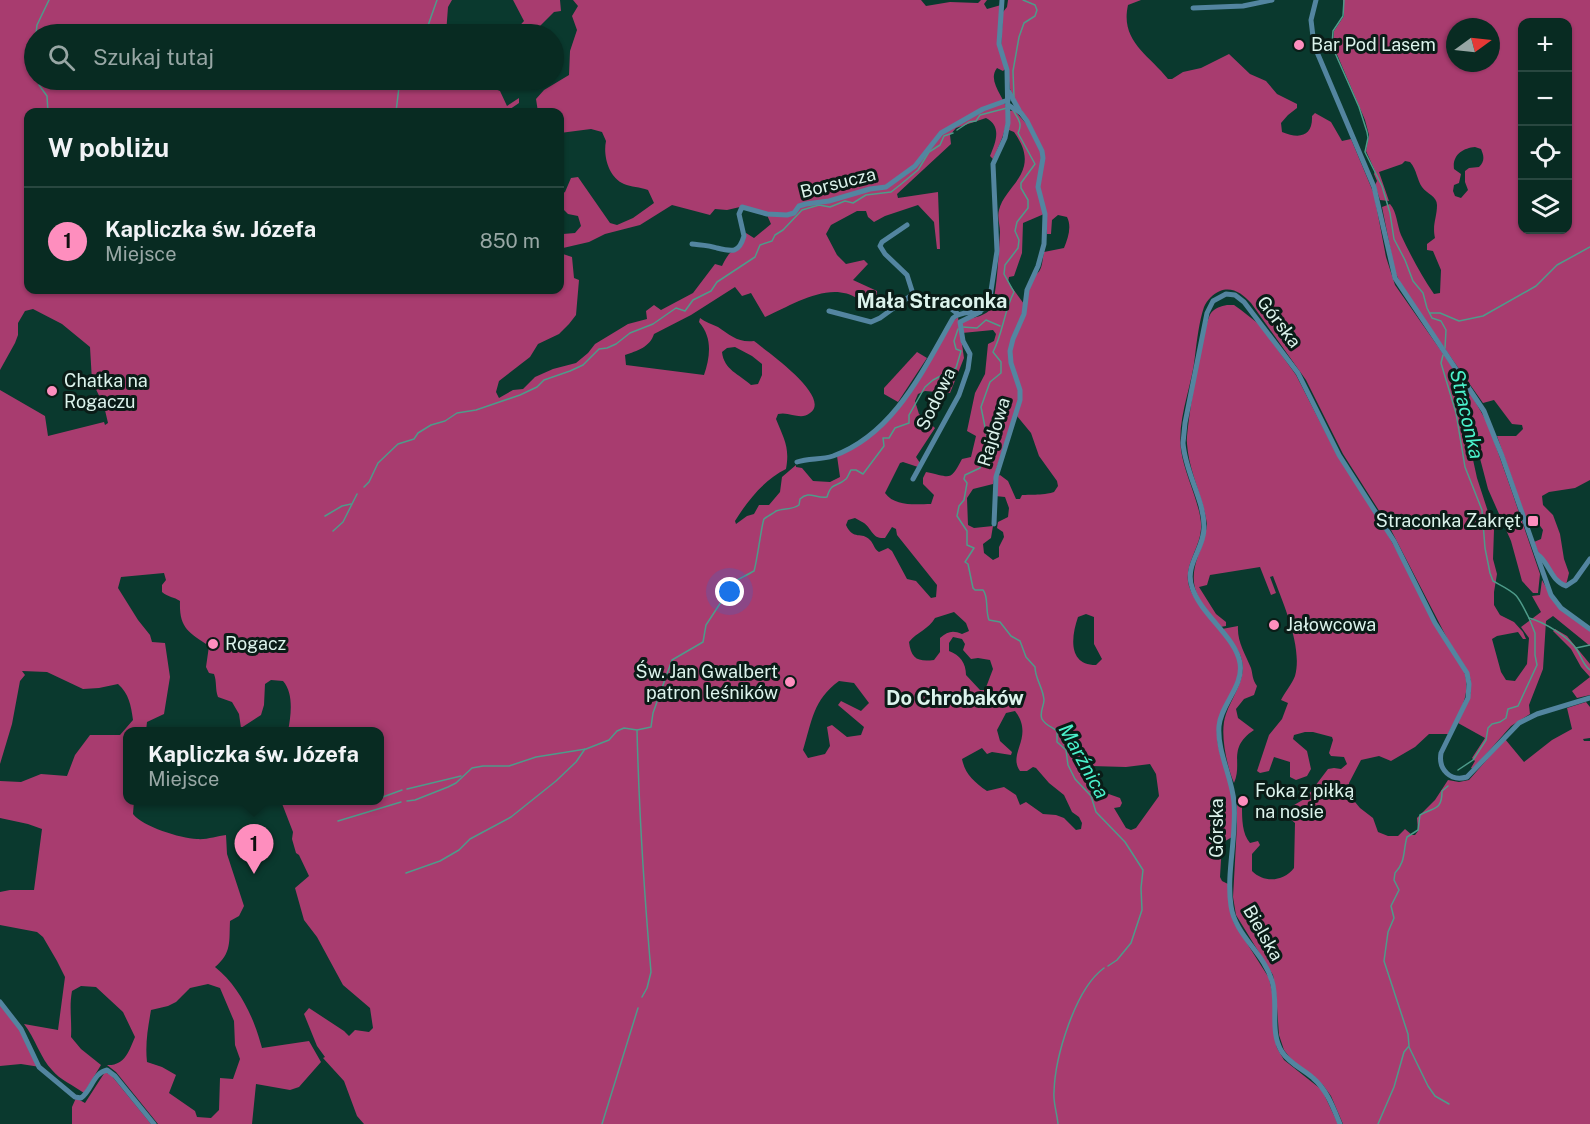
<!DOCTYPE html>
<html lang="pl">
<head>
<meta charset="utf-8">
<style>
	:root { --surface:#082b22; --page:#11332a; --text:#f1f3f6; --muted:#98a7a5; --line:#294740; --accent:#fe8ebe }
	body { margin:0; font-family:"Public Sans",sans-serif; background:var(--page); color:var(--text) }
	.controls { position:absolute; right:18px; top:18px; display:grid; overflow:hidden; border-radius:12px; box-shadow:0 2px 4px #0004 }
	.controls button { width:54px; height:54px; display:grid; place-items:center; padding:0; border:0; border-bottom:2px solid var(--line); background:var(--surface); color:var(--text); font:30px sans-serif }
	.compass { position:absolute; left:1446px; top:18px; width:54px; height:54px; border-radius:50%; background:var(--surface); box-shadow:0 2px 4px #0004; rotate:75deg }
	.you { position:absolute; left:730px; top:592px; width:21px; height:21px; margin:-15px; border:4px solid #fff; border-radius:50%; background:#1a73e8; box-shadow:0 0 0 9px #1a73e833 }
	.badge { display:grid; place-items:center; width:39px; height:39px; border-radius:50%; background:var(--accent); color:#111; font-size:20px; font-weight:700 }
	.pin { position:absolute; translate:-50% -50px; filter:drop-shadow(0 2px 3px #0008) }
	.pin::after { content:''; position:absolute; top:32px; width:21px; height:18px; background:inherit; clip-path:polygon(0 0,100% 0,50% 100%) }
	.popup { position:absolute; left:123px; top:727px; width:261px; height:78px; box-sizing:border-box; display:grid; place-content:center; border-radius:12px; background:var(--surface); filter:drop-shadow(0 2px 4px #0005); font-size:20px; white-space:nowrap; color:var(--muted) }
	.popup b { font-size:22px; color:var(--text) }
	.popup::after { content:''; position:absolute; left:50%; top:100%; margin-left:-12px; border:12px solid transparent; border-top-color:var(--surface) }
	.list { margin:0; padding:0; list-style:none }
	h2 { display:flex; justify-content:space-between; align-items:center; height:78px; margin:0; padding:0 24px; font-size:26px }
	h2 small { font-size:20px; font-weight:400; color:var(--muted) }
	.list li { display:grid; grid-template-columns:39px 1fr auto; gap:18px; align-items:center; box-sizing:border-box; height:108px; padding:0 24px; border-top:2px solid var(--line) }
	.list b { display:block; font-size:22px; white-space:nowrap }
	.list p { margin:0; font-size:20px; white-space:nowrap; color:var(--muted) }
	.list em { font-size:20px; font-style:normal; color:var(--muted) }
	.icon { flex:none; width:33px; height:33px; fill:none; stroke:currentColor; stroke-width:2; stroke-linecap:round; stroke-linejoin:round }
	.map { position:relative; flex:none; width:1590px; height:1124px; overflow:hidden }
	.search { position:absolute; background:var(--surface); box-shadow:0 2px 4px #0004; left:24px; top:24px; width:540px; height:66px; display:flex; align-items:center; gap:15px; box-sizing:border-box; padding:0 21px; border-radius:33px; color:var(--muted); font-size:22px }
	.panel { position:absolute; background:var(--surface); box-shadow:0 2px 4px #0004; left:24px; top:108px; width:540px; height:186px; border-radius:12px }
	.map>svg:first-child { display:block }
	.forest { fill:#a83c6f; fill-rule:evenodd }
	.lines { fill:none; stroke-linecap:round; stroke-linejoin:round }
	.stream { stroke:#4e9b8a; stroke-width:1.5 }
	.minor { stroke:#5385a0; stroke-width:5 }
	.poi-dot { fill:#fe8ebe; stroke:#0a1c17; stroke-width:2 }
	.labels { text-anchor:middle; stroke-width:6; stroke-linejoin:round; paint-order:stroke }
	.poi-label { font-size:18px; fill:#dcf3ec; stroke:#0a1c17; text-anchor:start }
	.street-label { font-size:18px; fill:#dcf3ec; stroke:#0a1c17 }
	.neighbourhood-label { font-size:20px; font-weight:bold; fill:#dcf3ec; stroke:#0a1c17 }
	.water-label { font-size:20px; font-style:italic; fill:#4bf1cb; stroke:#0a1c17 }
</style>
</head>
<body>
<div class="map">
<svg width="1590" height="1124" viewBox="0 0 1590 1124">
	<rect width="100%" height="100%" fill="#0a392e"/>
	<g class="forest">
		<path d="M0,0H452L448,7L446,34H34V80H472L500,91L507,106L519,98V103L506,112H28V290H560V220V227L563,234L575,233L581,226L578,216L568,214L560,206V195L565,192L571,178L578,177L610,223L617,225L633,218L654,203L648,190C640,187 631,187 624,184C608,177 603,155 606,141L602,132L591,129L560,133V112H538L536,99L544,90L569,75L570,51L577,30L572,16L578,6L573,0H921L926,6L950,2L978,3L981,0H987L984,4L987,9L1001,5L998,43L1005,69L1003,71L997,68C986,82 1007,99 1007,113C1007,130 1000,143 993,159L990,156C996,142 1002,126 986,118L956,128L950,135L951,144L897,194L898,198L938,192L940,249H937L934,222L918,205L885,216L874,222L868,217L866,211H857L831,225L826,234L837,255L846,264L864,260L868,264L853,280L877,291L875,310L859,304L858,299C830,280 793,305 765,317L751,293L742,296L735,287L691,315L654,334C650,347 637,351 625,355L626,365L704,375C710,357 713,338 699,322L700,318C705,322 712,324 718,327C730,335 738,343 754,341C765,350 833,397 810,413C800,421 790,411 778,414L776,419C784,439 790,447 786,469C764,480 748,500 735,521L736,524L747,516L754,514L759,505H769L780,492L782,477L796,465V467L802,468L813,481L830,482L840,477L837,456C896,432 922,372 953,321L958,317L964,358L950,393L925,391L918,394L915,401L919,414L935,428L916,457L920,463L918,467L903,462L900,463L885,493C895,507 916,504 931,504L934,495L923,484V478L926,472C951,477 950,482 962,459L971,457L976,436L967,431L975,393L985,374L988,344L994,341L996,334L993,330L962,333V323C971,316 987,318 992,306C997,292 999,249 1000,232C1000,225 997,217 999,210C1003,193 1020,183 1024,166C1027,153 1021,142 1014,132L1009,130L1010,111L1014,110L1031,129L1041,151V166L1037,187L1044,214L1023,223L1022,253L1014,276L1009,277L1008,282L1024,304C1022,322 1010,336 1009,354C1009,370 1021,384 1019,399L996,470L993,484L973,489L967,498L968,525L974,528L993,526L991,538L983,544L984,553L993,560L999,557V547L1004,537L1003,532L997,528L998,522L1008,517L1009,508L1005,497L995,496L998,476L1000,475L1008,481L1016,499H1020L1022,495C1035,494 1040,496 1054,492L1058,486L1057,481L1039,456L1031,433L1017,416L1022,395L1013,369L1011,351L1014,339L1024,314L1029,290L1035,275C1043,271 1042,260 1044,252L1064,248C1068,238 1072,227 1067,217L1058,215L1052,220L1051,234H1047L1046,213L1039,186L1044,158L1043,150L1033,129L1019,108L1010,89L1007,65L1001,46L1003,12L1007,7L1008,0H1141L1128,5C1120,41 1148,54 1168,79H1172L1183,72L1201,68L1229,54L1250,74L1266,81L1277,94L1297,104V108L1288,115L1281,123L1282,132C1299,139 1313,137 1312,116L1315,113L1331,122L1342,141L1351,139L1374,194L1386,257L1395,285L1453,368L1477,478L1494,530L1493,559L1497,574L1494,592V605L1500,615L1514,622L1523,632L1526,639H1523L1518,632L1497,636L1492,639L1501,672L1506,680L1515,681L1527,664L1529,638L1521,627L1541,612L1532,596L1540,595L1542,580L1557,606L1590,631V646L1553,616L1546,621L1543,669L1529,705L1530,714L1511,726L1473,769L1471,768L1475,761L1472,758L1485,738L1458,723L1471,692V681L1466,668L1448,640L1390,528L1343,454L1306,380L1251,303C1243,294 1232,286 1220,291C1213,294 1207,300 1204,307C1199,322 1197,340 1195,356C1192,387 1177,418 1181,450C1184,474 1203,509 1201,529C1200,548 1183,566 1189,586C1198,614 1237,639 1239,666C1241,688 1219,707 1217,730C1216,749 1227,772 1231,792C1235,806 1233,822 1232,837L1222,843L1220,877L1222,881L1228,884L1230,910L1234,923L1269,978L1273,996L1274,1035L1277,1048L1284,1060L1322,1090L1338,1124H364L357,1116L344,1081L323,1058L325,1057L317,1046L304,1014L309,1008L344,1031L349,1036L355,1030L369,1032L373,1028L370,1008L343,985L317,937L304,920L295,888L309,876L299,855L296,853L292,839L293,832L281,801L380,800V732L288,731C291,716 294,693 283,681L271,680L265,684L264,705L261,715L241,728L239,714L232,702L218,697C215,689 217,682 214,674L209,673L206,667L209,646C188,632 179,628 180,601C174,597 168,597 162,592V585L166,580L164,573L121,577L118,588L138,620L150,635L152,642L165,643L170,677L164,714L147,722L146,731L128,732V800L134,801L133,814C143,827 180,838 197,839C206,840 217,836 226,835L227,854L244,906L239,916L230,921C229,941 232,953 215,967C240,987 254,1018 262,1048L309,1041L321,1062L299,1087L290,1090L256,1084L252,1124H158L116,1072L107,1065C125,1066 129,1051 135,1037L123,1012L96,987L81,986L72,991C69,1007 72,1021 71,1037L81,1049L101,1065L84,1093C73,1085 60,1080 52,1070C41,1059 35,1038 24,1024L58,1030L65,977L57,961L43,937L37,932L0,925V892L10,890H34L42,829L28,824L0,818V781L21,782L41,774L67,776L75,755L90,735H120L133,720C131,705 129,694 118,684L99,688L83,689L47,672L22,671L25,675L20,681L12,724L0,764V390L45,416L48,436L104,422L105,425L108,423L104,406L92,381L90,347L62,324L33,309L25,311L18,323V335L15,343L0,370ZM672,205L710,215L715,209L727,210L740,207L767,215L771,224L754,238L746,233C744,245 739,247 730,253C727,256 724,262 722,266L715,264L693,293L661,310L654,305L646,311L647,319L628,324L595,344L588,353L576,363L553,369L535,377L523,389L513,390L499,398L496,392L499,381L530,357L538,344L559,334L569,324L576,315L579,280L574,278L572,257L563,254V248L589,242L605,234L640,225ZM735,347L752,356L762,364V375L758,384L751,385C739,374 724,370 722,352L727,348ZM855,518C858,520 861,521 864,523C873,530 872,539 885,538L892,527L896,529L897,535L937,585L936,597L931,598L916,581L907,579L892,551L888,548L879,552C874,549 874,544 870,540C862,531 853,541 846,525L848,520ZM954,612L966,623L969,631L962,634C953,630 948,631 940,638V652L934,660C918,662 911,659 909,642C917,632 929,629 935,618ZM1086,614L1094,617V644L1102,659L1096,665C1068,665 1071,637 1078,617ZM953,637L962,639L965,644L963,650L971,659L978,658L990,660L993,669L985,690H980L966,675C966,663 960,655 949,651V643ZM839,681L854,683L869,703L861,711L841,701L838,705L864,727L861,735L847,737L832,725L827,727L830,746L825,754L808,758L803,750C812,721 813,700 839,681ZM1015,711C1035,737 1007,753 1020,771H1027L1033,767L1036,768L1049,783L1064,795L1072,812L1079,817L1082,823L1081,829L1076,830L1064,818L1056,815L1043,814L1026,802L1020,805L1016,795L1004,787L987,791C974,782 965,774 962,759L982,748L987,754L992,752L1011,755L1012,752L1000,741L997,730L1006,713ZM1150,764L1156,774L1159,796L1136,828L1131,830L1126,828L1114,808L1120,807L1122,803L1120,798L1103,792L1088,771L1091,766L1126,767ZM208,984L220,988L234,1021L235,1045L240,1059L233,1079L220,1078L219,1110L211,1118L197,1117L195,1111L169,1093L176,1075L162,1067L147,1062C145,1043 148,1028 151,1010L168,1006L176,1002L190,988Z"/>
		<polygon points="513,0 560,0 561,11 554,12 532,34 512,34 524,21"/>
		<path d="M1343,0H1590V480L1575,488L1549,492L1542,496L1543,505L1553,515L1560,534L1564,559L1569,573L1566,585C1550,576 1540,558 1534,542L1541,539L1543,530L1538,523L1525,516L1497,436H1516L1523,429L1522,425L1512,424L1494,400L1483,403L1405,292L1395,272L1382,207L1390,204C1397,212 1397,225 1401,235C1411,256 1421,275 1434,294L1440,293L1441,270L1433,251L1427,250V244L1435,238C1432,224 1437,218 1437,205C1437,196 1427,194 1422,187C1417,180 1417,170 1410,162L1405,161L1402,164L1379,172L1389,201L1380,200L1375,185L1377,181L1374,174L1375,171L1366,151L1369,135L1365,120L1333,45L1334,31L1344,16ZM1522,22H1568V230H1522ZM1455,27H1491V63H1455ZM1475,147L1481,149C1484,156 1485,161 1479,167L1469,168L1465,171V182L1468,190L1461,198L1455,196L1453,191L1454,185L1459,183L1461,174L1454,169C1452,155 1463,148 1475,147Z"/>
		<path d="M1227,305H1234L1241,310L1260,325L1296,375L1337,455L1384,528L1464,671C1472,695 1459,713 1448,734H1429L1415,747L1391,761L1379,756L1361,760L1349,783L1350,796L1360,808L1373,818L1378,832L1388,836H1398L1405,829L1412,835H1415L1418,831L1417,818L1435,800L1448,780L1459,782L1469,780L1505,739L1524,762L1552,740L1572,729L1567,708L1586,702L1590,707V738L1583,739L1584,741H1590V1124H1343L1331,1096L1323,1085L1291,1059L1284,1050L1279,1035L1276,993L1273,975L1236,915L1233,897L1237,825V803L1242,804L1243,800L1248,798L1250,800L1242,806C1242,819 1242,834 1250,843L1258,841L1260,845L1252,854V871C1264,883 1283,882 1294,868L1295,823L1288,817L1289,808L1306,798L1328,769L1334,768L1341,769L1347,764L1344,757L1331,756L1329,753L1333,740L1332,737L1313,732H1305L1294,735L1293,739L1307,751L1311,769L1307,776L1296,780L1290,777V762L1274,757L1269,771L1260,773L1257,771L1269,735L1282,719L1288,703L1281,700C1285,692 1292,684 1295,676C1303,647 1283,603 1273,576L1270,577L1276,593L1271,595L1260,567L1210,575L1207,585L1199,587L1216,614L1226,622V626L1220,627C1201,602 1186,589 1198,556C1202,546 1206,535 1207,524C1203,497 1189,472 1187,444C1186,429 1203,324 1211,313C1215,308 1221,306 1227,305Z"/>
		<polygon points="917,352 927,358 898,402 884,394 884,388"/>
		<polygon points="1468,389 1488,424 1512,492 1540,574 1538,593 1533,593 1522,581 1511,541 1488,489 1476,443 1470,403 1466,394"/>
		<path d="M1238,626C1237,642 1245,653 1251,668C1253,675 1252,679 1257,686L1254,695L1244,699L1236,709L1238,718L1254,730C1227,748 1243,763 1234,783C1227,767 1219,732 1226,714C1232,697 1246,680 1242,661C1240,649 1229,639 1222,629Z"/>
		<polygon points="1555,629 1567,636 1590,664 1590,695 1577,698 1572,691 1590,677 1581,667 1571,649 1553,631"/>
		<polygon points="0,1004 28,1039 40,1067 21,1064 0,1066"/>
		<polygon points="105,1072 111,1075 151,1124 72,1124 72,1107 76,1098 85,1103"/>
	</g>
	<g class="lines">
		<g class="stream">
			<polyline points="1344,0 1343,16 1333,31 1332,46 1359,107 1367,132 1368,138 1365,152 1382,186 1390,213 1394,239 1405,260 1413,281 1423,293 1427,308 1432,318 1441,321 1446,330 1445,348"/>
			<polyline points="36,34 37,25 49,0"/>
			<polyline points="425,34 437,0"/>
			<polyline points="40,80 39,85 47,96 48,112"/>
			<polyline points="1014,97 1013,71 1019,37 1024,23 1035,16 1037,10 1035,5 1023,0"/>
			<path d="M1013,110C1018,119 1023,123 1018,133L1035,164L1021,183V188L1028,200V208L1017,222L1015,231L1019,240L1018,248L1005,265L1004,274L1014,292C1004,311 1003,333 993,352L1001,362V373L990,382L981,407L988,442L980,468L965,475L964,479L967,483L964,500L959,506L957,516L967,531V545L974,548L965,562L968,564L973,588L975,590H983C989,597 985,610 989,620L1000,622L1011,636L1020,641L1026,657L1035,667C1035,679 1043,687 1044,700C1044,706 1039,713 1042,719C1045,725 1052,727 1057,731V742L1066,750L1068,765L1075,779L1091,796L1096,812L1125,842L1143,870L1141,888L1142,910L1131,943L1117,960L1108,966"/>
			<polyline points="396,112 399,87 404,80"/>
			<polyline points="957,130 969,122 976,121 980,115 1007,108"/>
			<polyline points="1430,313 1440,313 1459,321 1483,316 1536,286 1557,265 1590,247"/>
			<polyline points="962,327 977,328 986,320 1000,326"/>
			<path d="M1443,355L1441,363L1456,413L1465,467L1482,510L1485,548L1490,573L1493,581C1517,594 1516,592 1529,618C1544,622 1569,637 1577,650C1582,658 1583,665 1590,670"/>
			<polyline points="364,487 369,482 378,463 398,444 414,439 418,433 431,425 445,421 457,413 476,410 520,395 537,387 544,380 570,371 583,365 599,349 607,348 616,344 630,333 653,324 676,308 685,311 693,300 711,291 717,282 755,257 760,245 772,241 775,235 783,230 802,210 819,205 830,207 845,201 853,203 866,195 891,192 900,185 918,170 929,152 940,145 944,136 953,133"/>
			<polyline points="325,516 342,506 351,504"/>
			<polyline points="333,531 343,522 357,494"/>
			<polyline points="1576,648 1590,645"/>
			<path d="M637,730C639,811 644,891 651,972L647,988L642,997"/>
			<polyline points="1458,770 1473,760 1486,740 1488,728 1492,724 1500,722 1506,718 1508,709 1518,706 1537,665 1535,655 1535,633 1529,618"/>
			<polyline points="407,789 461,776"/>
			<polyline points="380,798 402,790"/>
			<path d="M407,801L415,800L448,787L456,783L472,768L483,766H509L536,757L586,749L609,740L617,731L624,728L637,730L651,727L653,713L672,660L703,642L706,625L725,596L724,589C732,581 744,577 754,571C757,562 762,522 764,519C766,517 774,513 776,511C784,508 792,510 799,505L800,499C809,490 816,499 827,497C832,481 836,488 846,479C848,477 849,473 851,470H856L863,474L884,446L883,438H889L895,428L909,423V415L925,387L933,380L956,368L961,351L956,349L954,341L958,329"/>
			<polyline points="364,804 376,800"/>
			<polyline points="338,821 401,802"/>
			<polyline points="406,873 440,861 459,850 470,839 511,817 556,781 576,762 585,749"/>
			<polyline points="1409,1047 1428,1086 1435,1096 1449,1104"/>
			<polyline points="602,1124 638,1008"/>
			<path d="M1058,1124C1057,1113 1053,1102 1054,1092C1055,1057 1075,989 1104,968"/>
			<path d="M1378,1124L1394,1087L1404,1052L1409,1046L1408,1034L1384,961L1388,932L1394,918L1391,906L1399,890L1394,880L1395,873C1406,862 1403,850 1407,837L1418,830L1420,815C1434,807 1442,811 1442,791L1448,786"/>
		</g>
		<g class="minor">
			<polyline points="1316,0 1311,20 1314,45 1374,187 1395,278 1484,411 1502,456 1551,595 1561,608 1590,629"/>
			<polyline points="1193,8 1243,6 1272,0"/>
			<polyline points="1009,92 1019,110"/>
			<polyline points="907,225 882,242 880,246 885,254 907,275 913,294"/>
			<path d="M692,244C700,245 709,245 717,248C733,252 739,253 744,236L739,214L742,207L767,214L787,215L794,213L799,206L806,204L829,201L870,189L886,187L915,166L941,133L983,109L1008,100"/>
			<polyline points="829,311 871,322 880,318 913,294 945,304 958,314"/>
			<path d="M797,462C809,458 821,460 833,456C894,434 923,370 953,318C963,309 980,316 989,304L997,251L993,164L1005,138L1008,123L1007,70L999,44L1002,0"/>
			<polyline points="913,479 959,395 968,369 970,354 963,341 960,322 980,312"/>
			<polyline points="994,524 996,477 1020,400 1020,390 1011,363 1010,351 1013,339 1024,314 1027,290 1038,266 1044,244 1045,214 1038,187 1043,158 1042,151 1027,121 1021,113 1008,105"/>
			<path d="M1537,554C1550,563 1550,580 1566,586L1575,580L1590,559"/>
			<path d="M0,1002L21,1029L39,1067L75,1097L81,1098C92,1090 93,1073 107,1070L115,1076L154,1124"/>
			<path d="M1340,1124C1333,1107 1327,1090 1313,1078C1303,1069 1290,1064 1282,1052C1269,1032 1279,1003 1272,981C1264,953 1235,935 1231,906C1226,873 1237,836 1234,802C1232,777 1217,752 1219,726C1221,704 1244,686 1240,663C1236,637 1200,614 1192,587C1184,565 1205,548 1204,526C1204,500 1185,472 1183,443L1185,423L1207,313L1213,301L1226,294L1235,295L1244,302L1298,373L1339,455L1394,541L1435,623L1467,673L1469,684L1468,698L1441,753C1438,770 1451,782 1467,777L1519,723L1537,714L1590,698"/>
		</g>
	</g>
	<g class="poi-dot">
		<circle cx="1299" cy="45" r="6"/>
		<circle cx="52" cy="391" r="6"/>
		<rect x="1527" y="515" width="12" height="12" rx="3"/>
		<circle cx="1274" cy="625" r="6"/>
		<circle cx="213" cy="644" r="6"/>
		<circle cx="790" cy="682" r="6"/>
		<circle cx="1243" cy="801" r="6"/>
	</g>
	<g class="labels">
		<g class="poi-label">
			<text x="1311" y="51">Bar Pod Lasem</text>
			<text x="64" y="387">Chatka na<tspan x="64" dy="21">Rogaczu</tspan></text>
			<text x="1521" y="527" text-anchor="end">Straconka Zakręt</text>
			<text x="1286" y="631">Jałowcowa</text>
			<text x="225" y="650">Rogacz</text>
			<text x="778" y="678" text-anchor="end">Św. Jan Gwalbert<tspan x="778" dy="21">patron leśników</tspan></text>
			<text x="1255" y="797">Foka z piłką<tspan x="1255" dy="21">na nosie</tspan></text>
		</g>
		<g class="street-label">
			<text transform="translate(838 183) rotate(-14)" y="6">Borsucza</text>
			<text transform="translate(1279 322) rotate(53)" y="6">Górska</text>
			<text transform="translate(936 399) rotate(-64)" y="6">Sodowa</text>
			<text transform="translate(994 432) rotate(-73)" y="6">Rajdowa</text>
			<text transform="translate(1217 828) rotate(-90)" y="6">Górska</text>
			<text transform="translate(1263 933) rotate(60)" y="6">Bielska</text>
		</g>
		<g class="neighbourhood-label">
			<text x="932" y="308">Mała Straconka</text>
			<text x="955" y="705">Do Chrobaków</text>
		</g>
		<g class="water-label">
			<text transform="translate(1467 414) rotate(77)" y="7">Straconka</text>
			<text transform="translate(1084 761) rotate(61)" y="7">Marźnica</text>
		</g>
	</g>
</svg>
<div class="controls">
<button>+</button>
<button>−</button>
<button><svg class="icon" aria-label="locate" viewBox="0 0 24 24"><circle cx="12" cy="12" r="6"/><path d="M12 2v4M12 18v4M2 12h4M18 12h4"/></svg></button>
<button><svg class="icon" aria-label="layers" viewBox="0 0 24 24"><path d="M12 4l9 5-9 5-9-5zM3 14l9 5 9-5"/></svg></button>
</div>
<svg class="compass" viewBox="-18 -18 36 36"><path d="M0-13l5 13h-10z" fill="#e53935"/><path d="M0 13l5-13h-10z" fill="#98a7a5"/></svg>
<div class="you"></div>
<div class="pin badge" style="left:254px;top:874px">1</div>
<div class="popup"><b>Kapliczka św. Józefa</b>Miejsce</div>
<div class="search"><svg class="icon" aria-label="search" viewBox="0 0 24 24"><circle cx="10" cy="10" r="6"/><path d="M15 15l6 6"/></svg>Szukaj tutaj</div>
<section class="panel">
<h2>W pobliżu<small></small></h2>
<ul class="list">
<li><span class="badge">1</span><div><b>Kapliczka św. Józefa</b><p>Miejsce</p></div><em>850 m</em></li>
</ul>
</section>
</div>
</body>
</html>
